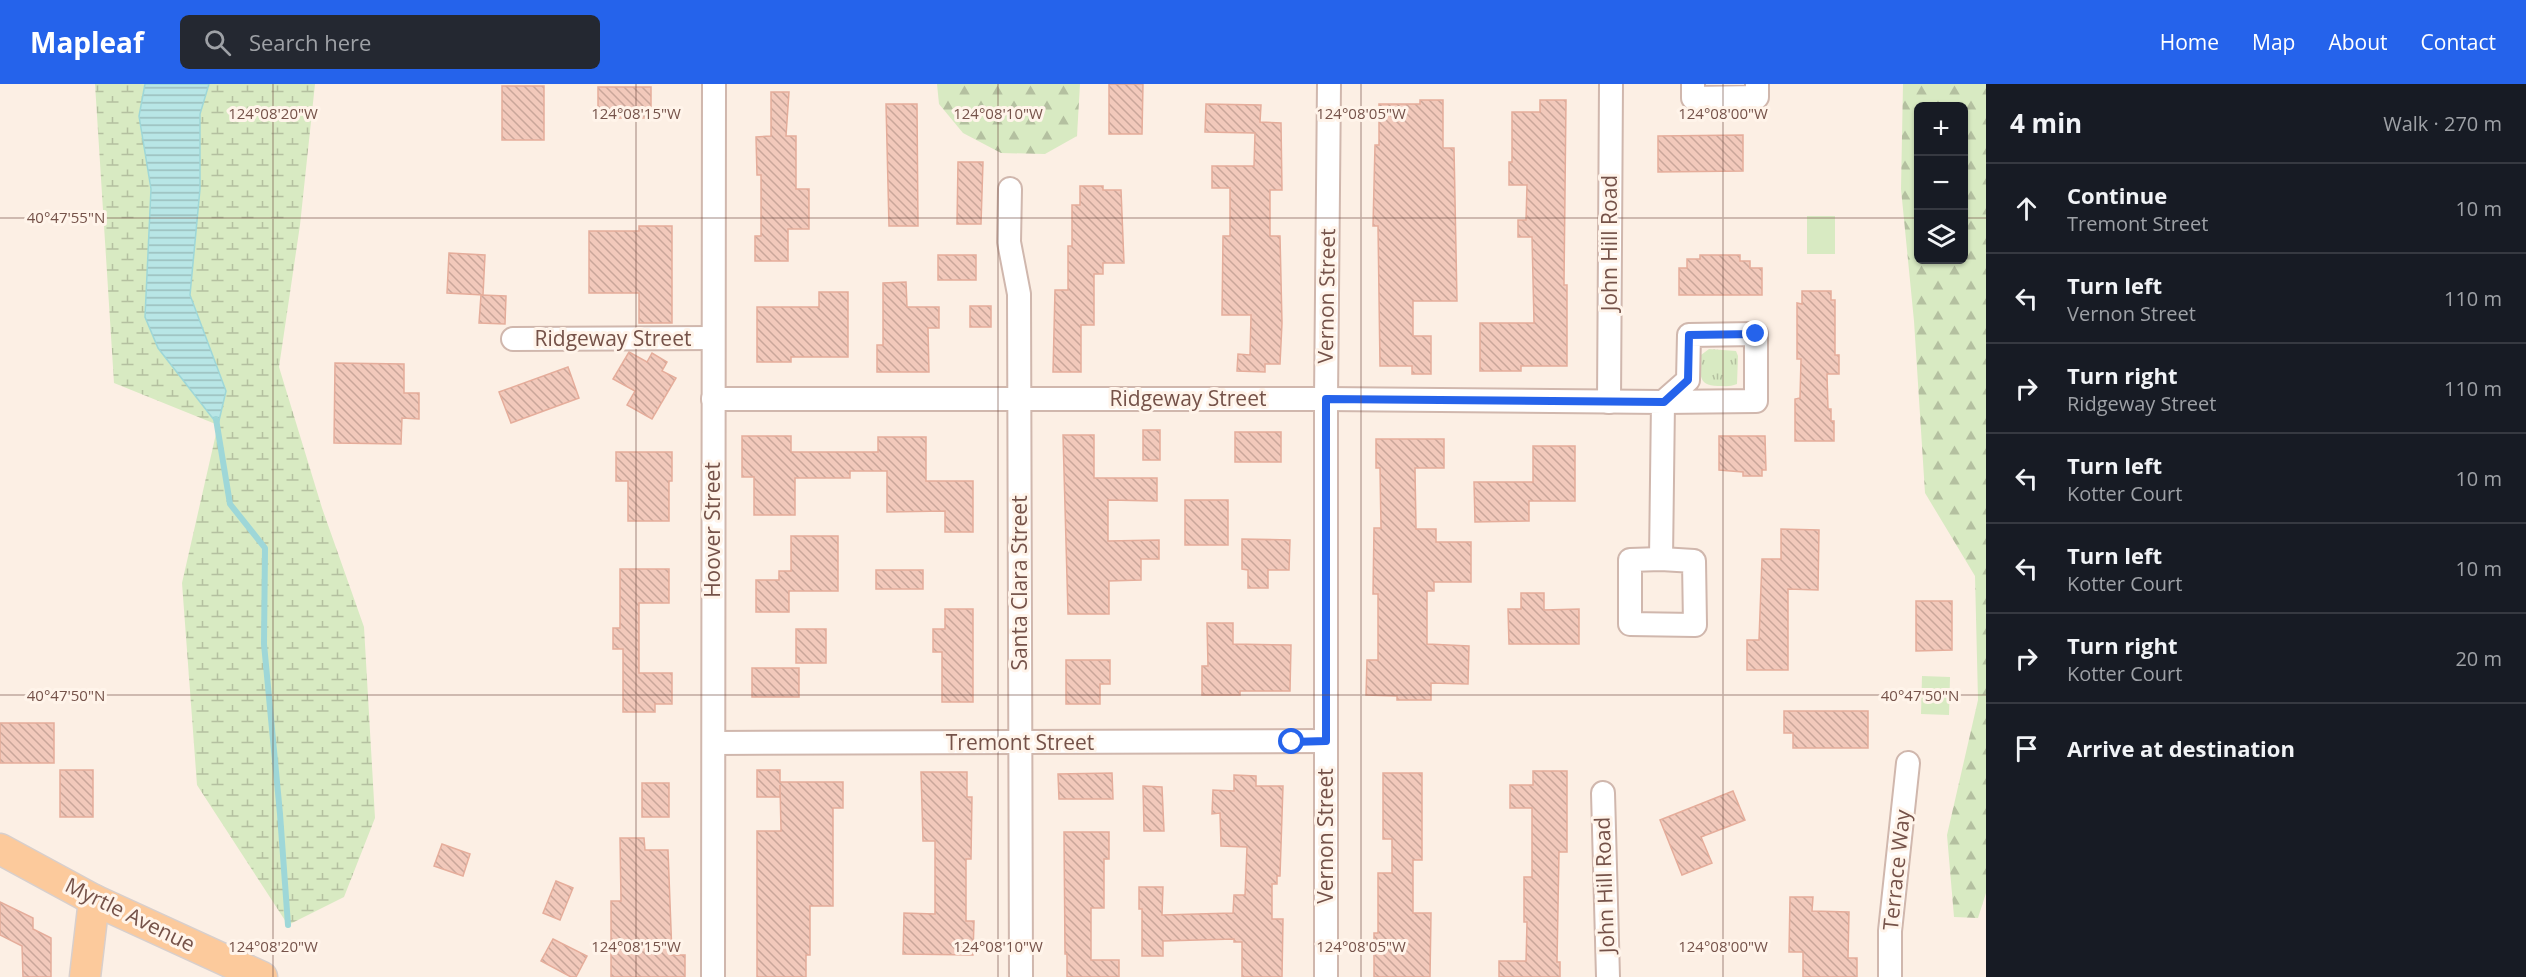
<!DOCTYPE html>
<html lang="en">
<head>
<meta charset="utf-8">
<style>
	:root { --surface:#171b24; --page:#242831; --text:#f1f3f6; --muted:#9ea1a6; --line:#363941; --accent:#2563eb }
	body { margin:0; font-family:"Open Sans",sans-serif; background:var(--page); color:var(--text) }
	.controls { position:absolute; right:18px; top:18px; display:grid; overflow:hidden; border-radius:9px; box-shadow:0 2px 4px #0004 }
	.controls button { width:54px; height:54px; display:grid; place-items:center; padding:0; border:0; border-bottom:2px solid var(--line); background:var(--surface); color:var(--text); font:30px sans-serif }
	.stop { position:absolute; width:18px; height:18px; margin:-14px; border:4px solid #2563eb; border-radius:50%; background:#fff }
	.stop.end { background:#2563eb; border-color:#fff; box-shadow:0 2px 6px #0008 }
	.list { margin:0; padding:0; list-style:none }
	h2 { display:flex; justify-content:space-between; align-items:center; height:78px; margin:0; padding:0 24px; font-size:26px }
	h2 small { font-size:20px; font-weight:400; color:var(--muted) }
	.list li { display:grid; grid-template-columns:39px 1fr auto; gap:18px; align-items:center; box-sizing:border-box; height:90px; padding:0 24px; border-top:2px solid var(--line) }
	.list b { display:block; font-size:22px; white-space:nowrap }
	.list p { margin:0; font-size:20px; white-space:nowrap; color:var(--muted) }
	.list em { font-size:20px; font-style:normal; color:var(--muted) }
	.icon { flex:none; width:33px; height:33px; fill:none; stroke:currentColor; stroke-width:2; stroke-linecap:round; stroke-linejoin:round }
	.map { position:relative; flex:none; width:1986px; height:893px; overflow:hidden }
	header { display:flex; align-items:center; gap:36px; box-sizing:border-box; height:84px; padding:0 30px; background:var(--accent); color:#fff }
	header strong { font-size:28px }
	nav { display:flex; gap:33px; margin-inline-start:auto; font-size:21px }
	.search { width:420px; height:54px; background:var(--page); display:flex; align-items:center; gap:15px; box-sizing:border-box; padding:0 21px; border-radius:9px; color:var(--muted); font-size:22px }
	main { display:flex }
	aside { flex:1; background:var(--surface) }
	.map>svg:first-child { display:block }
	.grass { fill:url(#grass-tufts) }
	.forest { fill:url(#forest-firs); fill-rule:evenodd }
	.wetland { fill:url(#wetland-marsh) }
	.pitch { fill:#d8eac2 }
	.water { fill:url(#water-rules); stroke:#9ed7d8; stroke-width:1.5 }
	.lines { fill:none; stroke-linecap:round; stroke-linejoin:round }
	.stream { stroke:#9ed7d8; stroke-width:6 }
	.building { fill:url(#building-back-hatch); stroke:#e5ad9b; stroke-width:1.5 }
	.minor-casing { stroke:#d0b7ad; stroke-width:26 }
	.major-casing { stroke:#d8cfcc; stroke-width:33 }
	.minor { stroke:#fff; stroke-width:22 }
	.major { stroke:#fcca9c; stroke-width:30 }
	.route { stroke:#2563eb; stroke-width:8 }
	.ticks { fill:none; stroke:#755249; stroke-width:1.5; stroke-opacity:0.45 }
	.labels { text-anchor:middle; stroke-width:6; stroke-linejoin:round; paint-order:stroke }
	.street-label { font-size:21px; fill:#755249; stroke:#fff4ea }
	.ticks-label { font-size:15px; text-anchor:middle; fill:#755249; stroke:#fff4ea; stroke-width:6; stroke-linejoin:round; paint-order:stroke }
</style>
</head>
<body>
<header>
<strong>Mapleaf</strong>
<div class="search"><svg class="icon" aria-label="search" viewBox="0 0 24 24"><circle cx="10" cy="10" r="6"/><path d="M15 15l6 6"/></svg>Search here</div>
<nav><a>Home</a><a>Map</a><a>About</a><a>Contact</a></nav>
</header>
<main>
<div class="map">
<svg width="1986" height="893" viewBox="0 0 1986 893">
	<defs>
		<pattern id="grass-tufts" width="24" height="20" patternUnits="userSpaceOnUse" patternTransform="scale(1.5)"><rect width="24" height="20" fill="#d8eac2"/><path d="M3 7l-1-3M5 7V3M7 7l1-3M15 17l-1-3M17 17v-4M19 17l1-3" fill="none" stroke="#b4c0a0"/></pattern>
		<pattern id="forest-firs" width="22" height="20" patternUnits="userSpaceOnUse" patternTransform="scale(1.5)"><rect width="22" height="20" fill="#d8eac2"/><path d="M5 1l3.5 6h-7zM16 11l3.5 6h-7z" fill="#b4c0a0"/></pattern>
		<pattern id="wetland-marsh" width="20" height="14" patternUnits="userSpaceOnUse" patternTransform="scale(1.5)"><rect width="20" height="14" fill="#d8eac2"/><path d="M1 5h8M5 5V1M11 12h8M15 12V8" fill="none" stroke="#b4c0a0"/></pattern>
		<pattern id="water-rules" width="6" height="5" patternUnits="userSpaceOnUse" patternTransform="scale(1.5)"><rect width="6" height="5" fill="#b8e6e6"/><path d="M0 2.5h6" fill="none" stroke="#9abdbc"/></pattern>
		<pattern id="building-back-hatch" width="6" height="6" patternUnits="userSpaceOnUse" patternTransform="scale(1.5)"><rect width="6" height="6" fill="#f2c9bb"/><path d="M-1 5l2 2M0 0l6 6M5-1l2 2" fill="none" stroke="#c9a69a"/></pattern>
	</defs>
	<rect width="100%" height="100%" fill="#fcefe4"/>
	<path class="grass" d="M1709,265L1736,267L1738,272L1737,300C1730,303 1725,302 1718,302C1696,302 1701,288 1701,271Z"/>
	<g class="forest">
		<polygon points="937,0 1080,0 1077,52 1045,70 1001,69 963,49 939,20"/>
		<path d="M1903,0H1986V809L1978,834L1954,833L1947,751L1978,616L1975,492L1925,409L1914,237L1901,105ZM1964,22V176H1918V22Z"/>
	</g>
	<polygon class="wetland" points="95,0 145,0 139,32 151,105 145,233 218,340 226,307 190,211 200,105 200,30 209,0 315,0 300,141 279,283 322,424 364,543 375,734 344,813 288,841 197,701 182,499 218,341 114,299"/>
	<g class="pitch">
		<rect x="1807" y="132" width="28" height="38"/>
		<polygon points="1922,592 1950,593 1949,631 1921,630"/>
	</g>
	<polygon class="water" points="145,0 209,0 200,30 200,105 190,211 226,307 218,341 158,264 145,233 151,105 139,32"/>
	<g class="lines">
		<polyline class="stream" points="216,335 230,420 265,464 264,560 280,730 288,841"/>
	</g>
	<g class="building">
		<polygon points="1109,0 1143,0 1142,50 1109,50"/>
		<rect x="502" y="2" width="42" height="54"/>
		<rect x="598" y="3" width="53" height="31"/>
		<polygon points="771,8 789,8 786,52 796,52 796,105 809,105 809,145 788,145 788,177 755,177 755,152 761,152 761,91 757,91 756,53 771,52"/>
		<polygon points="1420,16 1443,16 1443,64 1454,64 1457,217 1413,217 1413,252 1431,252 1431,290 1412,290 1412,282 1380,282 1378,142 1373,142 1375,61 1379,61 1379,20 1420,20"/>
		<polygon points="1540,16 1566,16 1564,201 1567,201 1567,282 1521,282 1521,287 1480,287 1480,239 1534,239 1532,153 1518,153 1518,136 1526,136 1527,101 1509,101 1509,78 1512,78 1512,28 1540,28"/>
		<polygon points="886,20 917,20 918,142 889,142"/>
		<polygon points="1206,20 1261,21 1260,38 1281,39 1282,106 1270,106 1270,152 1280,152 1282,239 1280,280 1265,280 1265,288 1237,287 1238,270 1250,271 1251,231 1222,231 1223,152 1230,152 1230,104 1212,104 1212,82 1254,82 1255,49 1205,48"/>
		<polygon points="1743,51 1743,87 1658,88 1658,52"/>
		<polygon points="958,78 983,78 981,140 957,140"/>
		<polygon points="1080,102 1103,102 1103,106 1121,106 1124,179 1103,179 1103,190 1094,190 1094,241 1081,241 1081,288 1053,288 1055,206 1068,206 1068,162 1072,162 1072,121 1080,121"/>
		<polygon points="639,142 672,142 672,239 639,239 639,209 589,209 589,147 639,147"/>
		<polygon points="449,169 485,171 483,211 447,209"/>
		<rect x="938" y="171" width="38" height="25"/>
		<polygon points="1700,171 1740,171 1740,177 1750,177 1750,184 1762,184 1762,211 1679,211 1679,184 1687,184 1687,175 1700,175"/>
		<polygon points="906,198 907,223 939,223 939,244 928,244 929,288 877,288 877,261 883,261 883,199"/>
		<polygon points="1802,207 1831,207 1831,216 1835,216 1835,271 1839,271 1839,290 1827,290 1828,325 1831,325 1831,337 1834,337 1834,357 1795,357 1795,315 1800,314 1801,275 1797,275 1797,219 1802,220"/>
		<polygon points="819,208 848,208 848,273 791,273 791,278 757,278 757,223 819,223"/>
		<polygon points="481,211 506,212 505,240 479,239"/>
		<rect x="970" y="222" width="21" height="21"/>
		<polygon points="629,268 647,278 652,269 667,278 662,287 676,294 652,335 627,321 635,307 613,295"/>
		<polygon points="335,279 404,280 404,309 419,309 419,335 402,334 401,360 334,359"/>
		<polygon points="568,283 579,314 511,339 499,308"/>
		<rect x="1143" y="346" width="17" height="30"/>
		<rect x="1235" y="348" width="46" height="30"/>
		<polygon points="1063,351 1094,351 1094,394 1157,394 1157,417 1108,416 1108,457 1159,456 1159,475 1141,475 1141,496 1109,497 1109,530 1068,530"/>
		<polygon points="742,352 791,352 791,368 878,368 878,353 926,353 926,397 973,397 973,448 945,448 945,427 887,428 887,387 850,387 850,394 795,394 795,431 754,431 754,393 742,393"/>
		<polygon points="1719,352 1765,352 1766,386 1762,386 1762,392 1743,392 1743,388 1719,386"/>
		<polygon points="1376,355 1444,355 1444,384 1415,384 1416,445 1436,445 1436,458 1471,458 1471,498 1434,498 1434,507 1427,507 1427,560 1469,562 1468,600 1431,599 1431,616 1397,616 1397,612 1366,611 1367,576 1378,576 1378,510 1373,510 1374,444 1381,444 1380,384 1376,384"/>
		<polygon points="1533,362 1575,362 1575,417 1529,417 1529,437 1475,438 1474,398 1533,398"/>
		<polygon points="616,368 672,368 672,397 669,397 669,437 628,437 628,397 616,397"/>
		<rect x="1185" y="416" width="43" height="45"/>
		<polygon points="1781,445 1819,446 1818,506 1788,505 1788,586 1747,586 1747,556 1759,556 1762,475 1781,475"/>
		<polygon points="791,452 838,452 838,507 789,507 789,528 756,528 756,496 779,496 779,487 791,487"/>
		<polygon points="1242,455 1290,456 1289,486 1268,486 1268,504 1248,504 1248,486 1242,485"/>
		<polygon points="620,485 669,485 669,519 639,519 639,589 672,589 672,620 655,620 655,628 623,628 623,565 613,565 613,544 620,544"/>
		<rect x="876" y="486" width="47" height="19"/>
		<polygon points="1521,509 1544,509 1544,526 1579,525 1579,560 1509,560 1508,525 1521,525"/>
		<polygon points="1916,517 1952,517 1952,566 1916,567"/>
		<polygon points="945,525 973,525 973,618 942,618 942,568 933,568 933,545 945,545"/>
		<polygon points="1207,539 1233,539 1233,560 1291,561 1290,607 1240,607 1240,611 1202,611 1202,582 1208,582"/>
		<rect x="796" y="545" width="30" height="34"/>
		<polygon points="1066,576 1110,576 1110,600 1100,600 1100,620 1066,620"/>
		<rect x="752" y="584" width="47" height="29"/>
		<polygon points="1784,627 1868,627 1868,664 1793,664 1793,649 1784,649"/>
		<rect x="0" y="639" width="54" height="40"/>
		<rect x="60" y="686" width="33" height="47"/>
		<polygon points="757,686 780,686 780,698 843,698 843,724 833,724 833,822 810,822 810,871 806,871 806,893 757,893 757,747 781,747 780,701 780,713 757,713"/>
		<polygon points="1533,687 1567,687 1567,768 1559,768 1557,878 1560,878 1560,893 1499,893 1499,877 1526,877 1527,838 1524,838 1524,793 1532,793 1532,724 1510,724 1510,701 1533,701"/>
		<polygon points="921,688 967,688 967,713 972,713 971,775 966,775 966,837 974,837 973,871 903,870 904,829 935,830 935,757 923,757"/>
		<polygon points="1112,689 1113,715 1059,715 1058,690"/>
		<polygon points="1383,689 1422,689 1422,776 1413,776 1413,829 1431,829 1430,893 1374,893 1374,849 1378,849 1378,789 1392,789 1392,755 1383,755"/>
		<polygon points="1234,691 1256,692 1256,702 1283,702 1280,792 1277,792 1277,800 1272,800 1272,835 1283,835 1282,893 1242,893 1242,858 1234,858 1234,855 1163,857 1163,872 1142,872 1142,825 1139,825 1139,803 1163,803 1162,831 1233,829 1234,811 1245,811 1247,763 1221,762 1220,729 1212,730 1213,706 1234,707"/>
		<rect x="642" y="699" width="27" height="34"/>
		<polygon points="1143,702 1162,703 1164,747 1144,747"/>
		<polygon points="1733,707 1745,736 1701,753 1712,779 1682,791 1660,736"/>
		<polygon points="1064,748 1109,748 1109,775 1104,775 1104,824 1091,824 1091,876 1119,876 1119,893 1067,893 1067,870 1065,870"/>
		<polygon points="620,754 644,754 645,766 668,766 672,871 685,871 685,893 611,893 611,817 621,817"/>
		<polygon points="442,760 470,770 463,792 434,782"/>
		<polygon points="556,797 573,804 560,836 543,829"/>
		<polygon points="1790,813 1813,813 1812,827 1849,828 1848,874 1857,874 1857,893 1803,893 1803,868 1789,868"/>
		<polygon points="0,818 33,834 33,845 51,854 51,893 23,893 22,862 0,851"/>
		<polygon points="553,855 587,872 576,893 571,893 541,877"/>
	</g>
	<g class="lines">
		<defs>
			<g id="minor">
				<polyline points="1693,0 1693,14 1757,13 1757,0"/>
				<polyline points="1010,105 1009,158 1019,210 1021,893"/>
				<polygon points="1756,250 1756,317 1663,318 1688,296 1689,251"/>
				<polyline points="513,255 713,254"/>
				<polyline points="713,315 1326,315 1663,318 1661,475"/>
				<polyline points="1609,318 1611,0"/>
				<polygon points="1661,475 1694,477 1695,541 1630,540 1630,476"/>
				<polyline points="714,659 1326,657"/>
				<polyline points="1603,709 1608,893"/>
				<polyline points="713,893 714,0"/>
				<polyline points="1326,893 1326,315 1329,0"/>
				<polyline points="1890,893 1890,847 1908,679"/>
			</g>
			<g id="major">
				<polyline points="0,765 94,816 262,893"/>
				<polyline points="85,893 94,816"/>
			</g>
		</defs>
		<use href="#minor" class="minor-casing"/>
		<use href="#major" class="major-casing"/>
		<use href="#minor" class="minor"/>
		<use href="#major" class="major"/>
	</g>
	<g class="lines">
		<polyline class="route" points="1292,658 1326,657 1326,315 1664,318 1688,296 1689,251 1756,250"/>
	</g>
	<path class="ticks" d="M273,0V893M636,0V893M998,0V893M1361,0V893M1723,0V893M0,134H1918M1964,134H1986M0,611H1986"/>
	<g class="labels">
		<g class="street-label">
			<text transform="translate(1610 159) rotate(-90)" y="7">John Hill Road</text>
			<text transform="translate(1327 212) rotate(-89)" y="7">Vernon Street</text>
			<text x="613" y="262">Ridgeway Street</text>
			<text x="1188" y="322">Ridgeway Street</text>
			<text transform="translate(713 446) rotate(-90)" y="7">Hoover Street</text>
			<text transform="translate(1020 499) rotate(-90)" y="7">Santa Clara Street</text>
			<text x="1020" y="666">Tremont Street</text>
			<text transform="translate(1326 752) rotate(-90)" y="7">Vernon Street</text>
			<text transform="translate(1897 786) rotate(-84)" y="7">Terrace Way</text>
			<text transform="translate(1605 801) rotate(-92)" y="7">John Hill Road</text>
			<text transform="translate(130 831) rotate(26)" y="7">Myrtle Avenue</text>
		</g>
	</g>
	<g class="ticks-label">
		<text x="273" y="35">124°08'20"W</text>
		<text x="636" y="35">124°08'15"W</text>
		<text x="998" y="35">124°08'10"W</text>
		<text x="1361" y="35">124°08'05"W</text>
		<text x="1723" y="35">124°08'00"W</text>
		<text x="66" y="139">40°47'55"N</text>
		<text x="66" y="617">40°47'50"N</text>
		<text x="1920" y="617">40°47'50"N</text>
		<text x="273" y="868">124°08'20"W</text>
		<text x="636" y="868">124°08'15"W</text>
		<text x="998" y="868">124°08'10"W</text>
		<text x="1361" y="868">124°08'05"W</text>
		<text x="1723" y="868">124°08'00"W</text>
	</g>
</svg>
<div class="controls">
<button>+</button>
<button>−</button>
<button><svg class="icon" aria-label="layers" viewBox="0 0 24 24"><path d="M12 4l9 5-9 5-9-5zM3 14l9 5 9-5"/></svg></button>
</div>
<div class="stop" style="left:1292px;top:658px"></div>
<div class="stop end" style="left:1756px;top:250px"></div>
</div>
<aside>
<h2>4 min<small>Walk · 270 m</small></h2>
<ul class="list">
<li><svg class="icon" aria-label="ahead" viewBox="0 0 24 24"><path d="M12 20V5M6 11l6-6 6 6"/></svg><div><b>Continue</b><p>Tremont Street</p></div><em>10 m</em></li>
<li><svg class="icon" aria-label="left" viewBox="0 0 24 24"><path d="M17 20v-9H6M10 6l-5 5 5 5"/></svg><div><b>Turn left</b><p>Vernon Street</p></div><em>110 m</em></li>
<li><svg class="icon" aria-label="right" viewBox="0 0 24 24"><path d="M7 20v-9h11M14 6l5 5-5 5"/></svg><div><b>Turn right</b><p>Ridgeway Street</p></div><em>110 m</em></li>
<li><svg class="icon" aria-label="left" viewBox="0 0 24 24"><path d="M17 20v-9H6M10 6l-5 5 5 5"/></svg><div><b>Turn left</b><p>Kotter Court</p></div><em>10 m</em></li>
<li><svg class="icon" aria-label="left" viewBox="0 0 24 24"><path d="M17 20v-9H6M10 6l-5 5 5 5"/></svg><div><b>Turn left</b><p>Kotter Court</p></div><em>10 m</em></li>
<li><svg class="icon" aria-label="right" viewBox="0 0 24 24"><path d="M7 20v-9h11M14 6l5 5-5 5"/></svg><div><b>Turn right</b><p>Kotter Court</p></div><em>20 m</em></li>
<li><svg class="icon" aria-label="arrive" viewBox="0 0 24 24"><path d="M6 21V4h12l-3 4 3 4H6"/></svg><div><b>Arrive at destination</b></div></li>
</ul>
</aside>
</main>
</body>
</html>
